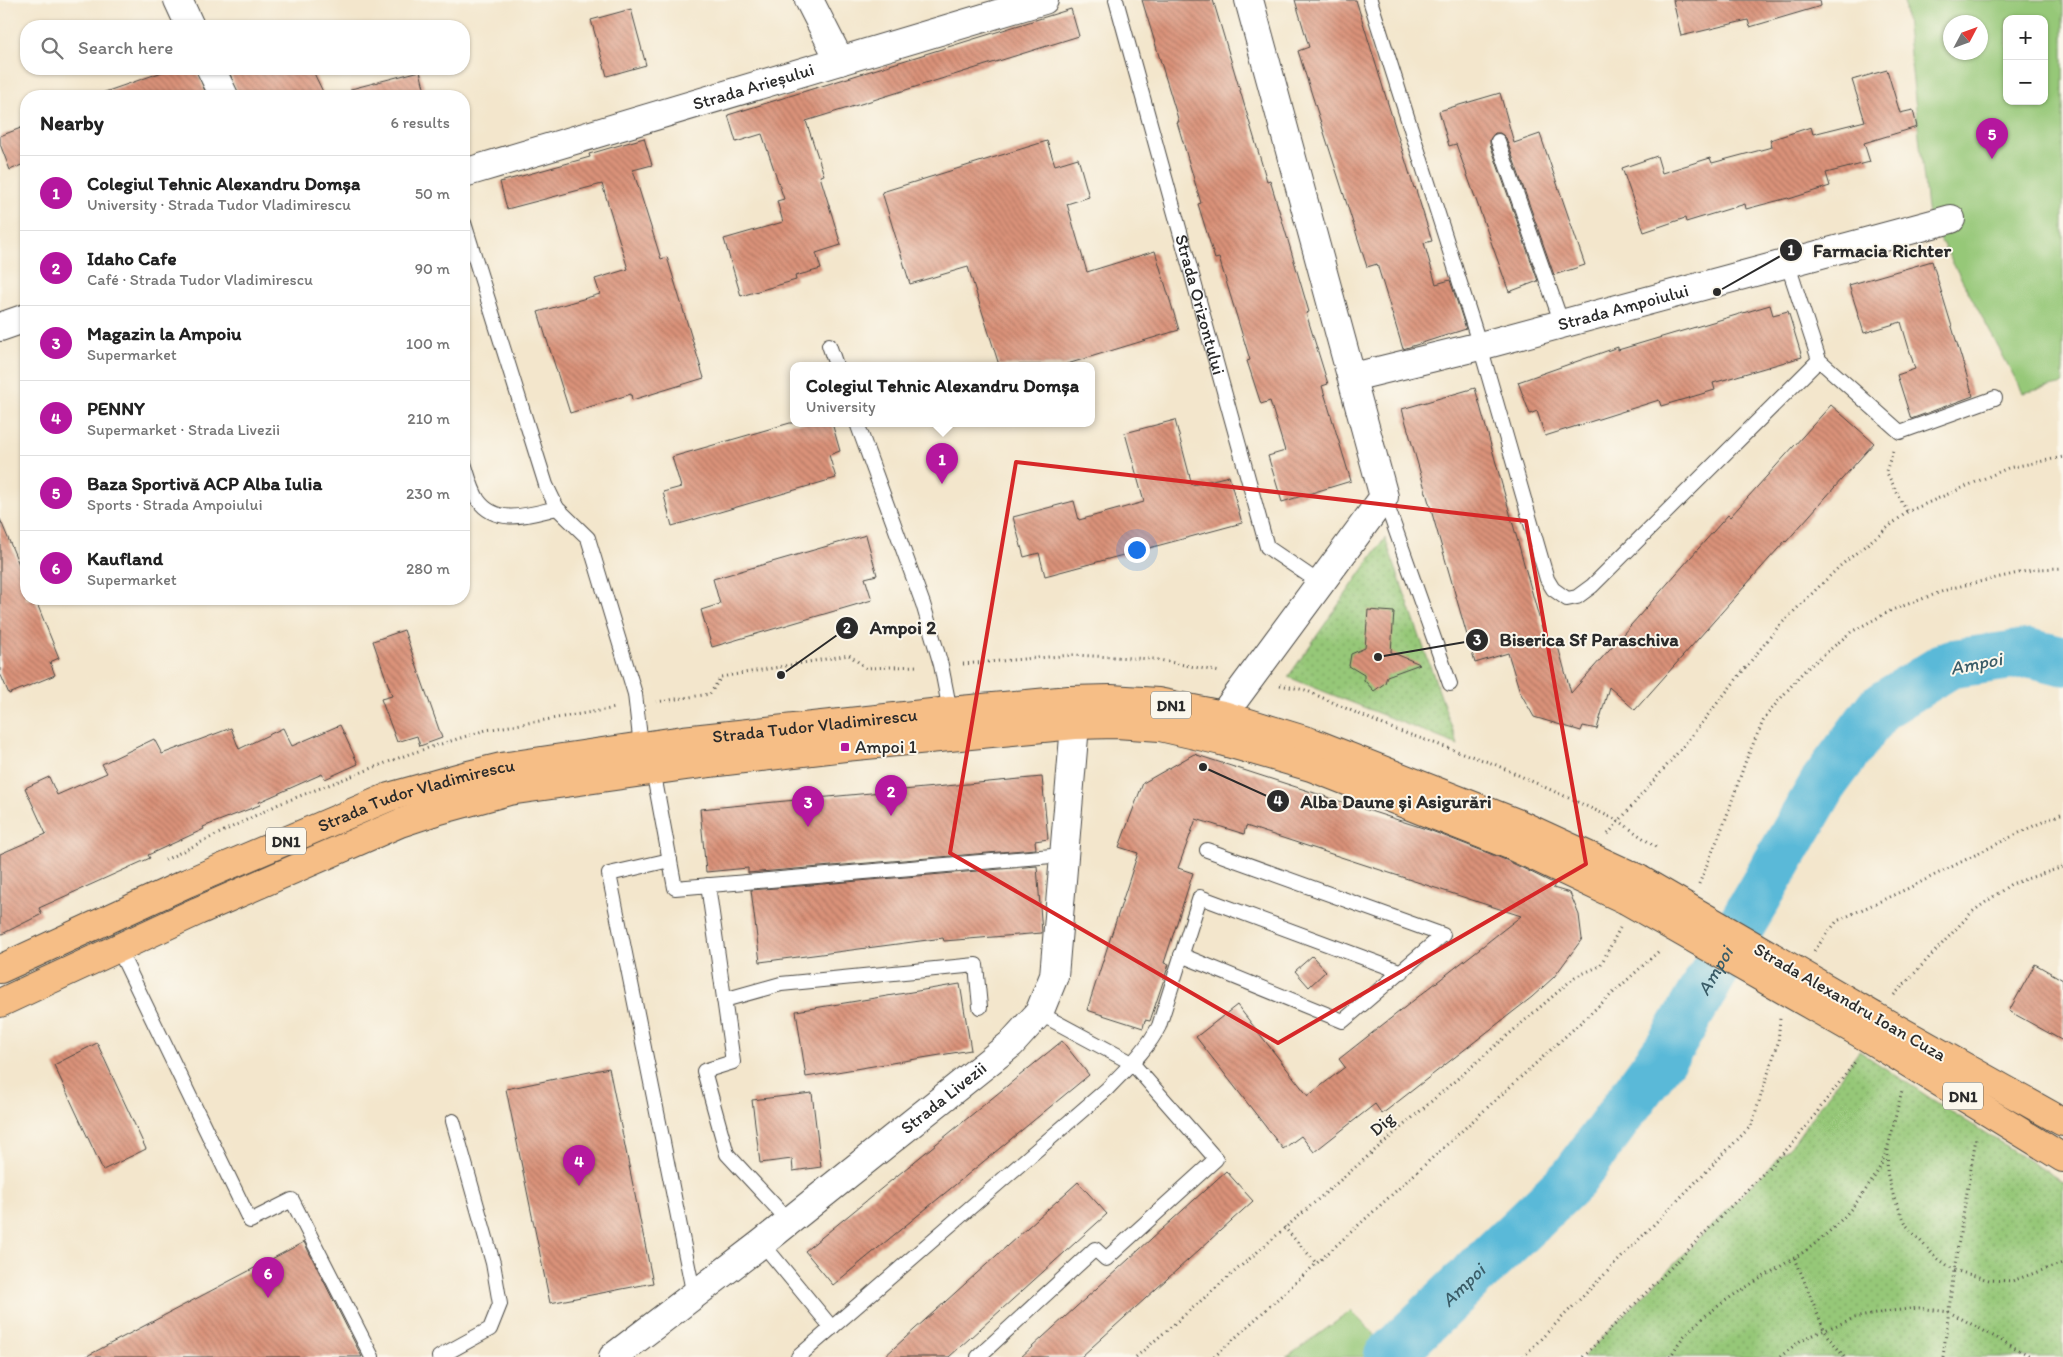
<!DOCTYPE html>
<html lang="en">
<head>
<meta charset="utf-8">
<style>
	:root { --surface:#fff; --page:#f2f2f2; --text:#222; --muted:#767676; --line:#e0e0e0; --accent:#b5179e }
	body { margin:0; font-family:Itim,sans-serif; background:var(--page); color:var(--text) }
	.controls { position:absolute; right:15px; top:15px; display:grid; overflow:hidden; border-radius:10px; box-shadow:0 1px 4px #0004 }
	.controls button { width:45px; height:45px; display:grid; place-items:center; padding:0; border:0; border-bottom:1px solid var(--line); background:var(--surface); color:var(--text); font:25px sans-serif }
	.compass { position:absolute; left:1943px; top:15px; width:45px; height:45px; border-radius:50%; background:var(--surface); box-shadow:0 1px 4px #0004; rotate:49deg }
	.you { position:absolute; left:1136px; top:549px; width:18px; height:18px; margin:-12px; border:4px solid #fff; border-radius:50%; background:#1a73e8; box-shadow:0 0 0 8px #1a73e833 }
	.badge { display:grid; place-items:center; width:32px; height:32px; border-radius:50%; background:var(--accent); color:#fff; font-size:16px; font-weight:700 }
	.pin { position:absolute; translate:-50% -41px; filter:drop-shadow(0 1px 2px #0008) }
	.pin::after { content:''; position:absolute; top:26px; width:18px; height:15px; background:inherit; clip-path:polygon(0 0,100% 0,50% 100%) }
	.popup { position:absolute; left:790px; top:362px; width:305px; height:65px; box-sizing:border-box; display:grid; place-content:center; border-radius:10px; background:var(--surface); filter:drop-shadow(0 1px 4px #0005); font-size:16px; white-space:nowrap; color:var(--muted) }
	.popup b { font-size:19px; color:var(--text) }
	.popup::after { content:''; position:absolute; left:50%; top:100%; margin-left:-10px; border:10px solid transparent; border-top-color:var(--surface) }
	.list { margin:0; padding:0; list-style:none }
	h2 { display:flex; justify-content:space-between; align-items:center; height:65px; margin:0; padding:0 20px; font-size:21px }
	h2 small { font-size:16px; font-weight:400; color:var(--muted) }
	.list li { display:grid; grid-template-columns:32px 1fr auto; gap:15px; align-items:center; box-sizing:border-box; height:75px; padding:0 20px; border-top:1px solid var(--line) }
	.list b { display:block; font-size:19px; white-space:nowrap }
	.list p { margin:0; font-size:16px; white-space:nowrap; color:var(--muted) }
	.list em { font-size:16px; font-style:normal; color:var(--muted) }
	.icon { flex:none; width:28px; height:28px; fill:none; stroke:currentColor; stroke-width:2; stroke-linecap:round; stroke-linejoin:round }
	.map { position:relative; flex:none; width:2063px; height:1357px; overflow:hidden }
	.search { position:absolute; background:var(--surface); box-shadow:0 1px 4px #0004; left:20px; top:20px; width:450px; height:55px; display:flex; align-items:center; gap:12px; box-sizing:border-box; padding:0 18px; border-radius:20px; color:var(--muted); font-size:19px }
	.panel { position:absolute; background:var(--surface); box-shadow:0 1px 4px #0004; left:20px; top:90px; width:450px; height:515px; border-radius:20px }
	.map>svg:first-child { display:block }
	.green { fill:#96c878; stroke:#607a52; fill-rule:evenodd }
	.park { fill:url(#park-dots); stroke:#607a52 }
	.lines { fill:none; stroke-linecap:round; stroke-linejoin:round }
	.river { stroke:#5ab9d8; stroke-width:49 }
	.building { fill:url(#building-back-hatch) }
	.service-casing { stroke:#494743; stroke-width:16 }
	.minor-casing { stroke:#494743; stroke-width:30 }
	.primary-casing { stroke:#494743; stroke-width:30 }
	.path { stroke:#494743; stroke-width:3; stroke-dasharray:1 4; stroke-linecap:butt }
	.service { stroke:#fff; stroke-width:14 }
	.minor { stroke:#fff; stroke-width:28 }
	.primary { stroke:#f6be86; stroke-width:28 }
	.primary-bridge-casing { stroke:#494743; stroke-width:30; stroke-linecap:butt }
	.primary-bridge { stroke:#f6be86; stroke-width:28 }
	.marked { fill:none; stroke:#d62828; stroke-width:4; stroke-linejoin:round }
	.poi-dot { fill:#b5179e; stroke:#fbf7ec; stroke-width:2 }
	.labels { text-anchor:middle; stroke-width:4; stroke-linejoin:round; paint-order:stroke }
	.shield { fill:#fbf7ec; stroke:#696865; stroke-width:1 }
	.shield-label { font-size:16px; font-weight:bold; fill:#2b2b2b }
	.street-label { font-size:18px; fill:#2b2b2b; stroke:#fbf7ec }
	.poi-label { font-size:18px; fill:#2b2b2b; stroke:#fbf7ec; text-anchor:start }
	.water-label { font-size:19px; font-style:italic; fill:#3b5d68; stroke:#fbf7ec }
	.leader { fill:none; stroke:#2b2b2b; stroke-width:2 }
	.callout-dot { fill:#2b2b2b; stroke:#fbf7ec; stroke-width:2 }
	.mark-label { font-size:15px; text-anchor:middle; font-weight:bold; fill:#fff }
	.callout-label { font-size:19px; text-anchor:middle; font-weight:bold; fill:#2b2b2b; stroke:#fbf7ec; stroke-width:4; stroke-linejoin:round; paint-order:stroke }
</style>
</head>
<body>
<div class="map">
<svg width="2063" height="1357" viewBox="0 0 2063 1357">
	<defs>
		<pattern id="park-dots" width="8" height="8" patternUnits="userSpaceOnUse" patternTransform="scale(1.25)"><rect width="8" height="8" fill="#96c878"/><path d="M2 2h.1M6 6h.1" fill="none" stroke="#7ba363" stroke-width="1.8" stroke-linecap="round"/></pattern>
		<pattern id="building-back-hatch" width="6" height="6" patternUnits="userSpaceOnUse" patternTransform="scale(1.25)"><rect width="6" height="6" fill="#da9279"/><path d="M-1 5l2 2M0 0l6 6M5-1l2 2" fill="none" stroke="#b17763"/></pattern>
	</defs>
	<rect width="100%" height="100%" fill="#fbf7ec"/>
	<filter id="ink" filterUnits="userSpaceOnUse"><feTurbulence type="fractalNoise" baseFrequency=".02" numOctaves="2"/><feDisplacementMap in="SourceGraphic" scale="10" xChannelSelector="R" yChannelSelector="G"/><feConvolveMatrix kernelMatrix="1 2 1 2 8 2 1 2 1" color-interpolation-filters="sRGB"/></filter>
	<filter id="wash" filterUnits="userSpaceOnUse"><feTurbulence type="fractalNoise" baseFrequency=".0096" numOctaves="4" result="noise"/><feDisplacementMap in="SourceGraphic" scale="20" xChannelSelector="R" yChannelSelector="G"/><feGaussianBlur stdDeviation="1.12" result="paint"/><feColorMatrix in="noise" values="0 0 0 0 0 0 0 0 0 0 0 0 0 0 0 0 0 1.4 0 .05"/><feComposite in="paint" operator="in"/></filter>
	<g filter="url(#wash)">
		<rect width="100%" height="100%" fill="#f3e6cc"/>
		<g class="green">
			<path d="M1904,0H2063V384L2023,393L1928,217ZM2007,19H2044V101H2007ZM1950,22H1980V52H1950Z"/>
			<polygon points="1351,1311 1397,1357 1287,1357"/>
		</g>
		<g class="park">
			<polygon points="1385,538 1458,745 1288,677"/>
			<polygon points="1859,1051 1933,1100 2063,1182 2063,1357 1583,1357 1795,1141"/>
		</g>
		<g class="lines">
			<path class="river" id="s1" d="M1388,1357L1574,1178L1673,1042L1825,781L1879,708L1950,664L2030,653L2063,661"/>
		</g>
		<g id="blocks">
			<g class="building">
				<polygon points="1142,0 1213,0 1267,181 1270,180 1287,237 1309,312 1306,313 1328,384 1322,386 1351,481 1282,502 1268,456 1285,451 1270,401 1261,404 1247,361 1250,360 1219,258 1215,259 1198,204 1201,203 1177,122 1179,122"/>
				<polygon points="1295,0 1356,0 1414,188 1415,187 1432,241 1424,243 1436,284 1450,280 1466,329 1403,349 1377,264 1367,267 1298,51 1309,47"/>
				<polygon points="1673,0 1820,0 1821,6 1750,27 1748,20 1681,36"/>
				<polygon points="631,9 646,65 607,76 591,20"/>
				<polygon points="1071,9 1079,36 806,121 824,175 820,176 841,245 816,253 821,269 795,276 796,280 741,296 724,239 783,222 777,201 784,199 762,134 736,142 728,115"/>
				<polygon points="171,69 196,69 207,96 103,96 102,93"/>
				<polygon points="228,69 312,69 325,96 239,96"/>
				<polygon points="1887,70 1900,113 1913,110 1917,127 1864,143 1870,162 1826,173 1830,186 1789,199 1788,198 1746,209 1745,204 1686,222 1685,218 1644,232 1622,168 1657,156 1662,173 1710,158 1712,163 1772,147 1770,140 1811,127 1813,134 1865,121 1852,80"/>
				<polygon points="420,71 426,96 352,96 351,89"/>
				<polygon points="1500,93 1514,143 1540,134 1585,265 1554,275 1506,138 1500,133 1495,133 1490,139 1490,144 1538,281 1509,292 1456,144 1449,146 1439,111"/>
				<polygon points="26,126 26,163 10,170 0,144 0,136"/>
				<polygon points="644,138 652,165 633,170 661,259 667,257 704,378 632,400 631,394 570,413 538,312 600,294 595,279 628,269 602,184 507,209 500,182 590,157 589,154"/>
				<polygon points="1047,141 1055,165 1078,158 1089,197 1067,204 1087,272 1155,251 1179,330 1064,365 999,365 968,267 910,284 882,192"/>
				<polygon points="1932,261 1973,396 1911,419 1897,375 1915,369 1901,322 1864,333 1849,285"/>
				<polygon points="1770,305 1773,315 1788,311 1802,357 1713,383 1715,390 1661,406 1659,400 1545,436 1537,411 1530,414 1518,382 1618,347 1618,350"/>
				<polygon points="1475,388 1547,646 1557,643 1571,693 1728,515 1730,517 1831,405 1874,443 1786,542 1785,541 1635,710 1609,687 1597,729 1583,726 1581,731 1534,717 1520,692 1508,653 1475,663 1402,409"/>
				<polygon points="1175,420 1192,485 1229,476 1242,523 1045,576 1039,553 1024,557 1013,517 1074,501 1079,520 1144,502 1125,433"/>
				<polygon points="790,423 832,423 840,451 829,455 836,478 672,526 663,492 681,487 672,457"/>
				<polygon points="0,519 26,581 26,599 34,599 38,606 59,658 50,662 55,675 9,694 0,673"/>
				<polygon points="866,535 877,575 865,578 872,600 712,647 701,610 720,604 713,579"/>
				<polygon points="1368,610 1394,612 1391,652 1420,664 1387,676 1385,683 1374,691 1364,680 1364,675 1349,666 1351,654 1365,648"/>
				<polygon points="404,630 442,738 420,746 417,736 397,742 381,699 392,696 373,641"/>
				<polygon points="340,725 358,764 325,779 322,774 259,802 260,805 203,827 204,829 148,855 150,858 39,908 42,914 0,935 0,854 46,834 25,788 49,777 57,795 107,773 102,764 154,739 162,754 231,728 239,749 283,728 292,746"/>
				<polygon points="1194,754 1429,830 1506,860 1555,884 1553,888 1570,893 1579,915 1582,939 1554,977 1532,997 1382,1114 1375,1104 1314,1152 1301,1136 1283,1149 1196,1037 1237,1005 1308,1096 1345,1067 1339,1059 1521,916 1246,826 1244,834 1196,819 1178,868 1193,873 1164,963 1169,964 1150,1021 1145,1020 1143,1028 1087,1010 1138,853 1119,847 1143,783"/>
				<polygon points="1042,777 1048,839 1035,841 1036,849 748,873 748,868 706,872 700,809"/>
				<polygon points="1037,866 1042,933 944,941 943,938 760,962 751,890"/>
				<polygon points="1312,956 1326,971 1309,987 1295,971"/>
				<polygon points="2035,964 2063,980 2063,1041 2009,1011"/>
				<polygon points="960,984 971,1050 806,1077 796,1011"/>
				<polygon points="1062,1041 1089,1075 833,1285 805,1251"/>
				<polygon points="97,1043 146,1149 103,1170 54,1065"/>
				<polygon points="609,1068 653,1283 550,1303 506,1089"/>
				<polygon points="812,1093 821,1167 793,1171 792,1159 760,1163 752,1100"/>
				<polygon points="1226,1171 1253,1201 1081,1357 1021,1357"/>
				<polygon points="1078,1182 1107,1214 949,1357 884,1357"/>
				<polygon points="304,1242 362,1357 85,1357"/>
			</g>
		</g>
	</g>
	<g filter="url(#ink)">
		<use href="#blocks" fill-opacity="0" stroke="#494743" stroke-width="1"/>
		<g class="lines">
			<defs>
				<g id="service">
					<path id="s2" d="M1116,0L1267,547L1320,583"/>
					<polyline points="1370,0 1480,346 1547,579 1553,589 1567,599 1577,597 1592,586 1819,360"/>
					<polyline points="1498,141 1562,324"/>
					<polyline points="464,223 546,485 557,508 588,538 635,694 641,746"/>
					<polyline points="1787,262 1819,360 1900,432 1995,398"/>
					<polyline points="829,345 836,365"/>
					<polyline points="857,423 923,604 941,665 950,711"/>
					<path d="M464,463C468,475 471,489 478,500C497,527 531,514 557,508"/>
					<polyline points="1384,497 1450,684"/>
					<polyline points="653,770 675,888 1064,855"/>
					<polyline points="670,860 609,874 694,1296"/>
					<polyline points="708,885 733,1062 704,1071 727,1154 789,1221"/>
					<polyline points="118,948 250,1221 292,1200 372,1357"/>
					<polyline points="1181,955 1343,1021 1443,935 1207,850"/>
					<polyline points="724,1000 781,984 976,965 980,1007"/>
					<polyline points="762,1243 832,1328"/>
					<polyline points="439,1357 490,1329 500,1304 493,1263 453,1121"/>
					<path d="M798,1357L1107,1089C1126,1069 1147,1050 1159,1026L1200,897L1402,972"/>
					<polyline points="978,1357 1095,1249 1106,1259 1216,1159 1132,1063 1039,1013"/>
				</g>
				<g id="minor">
					<polyline points="178,0 190,26"/>
					<polyline points="809,0 840,61"/>
					<polyline points="211,69 224,96"/>
					<path id="s3" d="M464,173L1044,0"/>
					<polyline points="0,327 26,318"/>
					<path id="s4" d="M1353,377L1480,346L1951,219"/>
					<polyline points="1223,715 1384,497 1249,0"/>
					<path id="s5" d="M613,1357L762,1243L1011,1044L1039,1013L1054,976L1075,725"/>
				</g>
				<g id="primary">
					<path id="s6" d="M0,969L187,883L389,797L468,775L501,767L683,740L950,711L1069,700L1111,699L1158,702L1223,715L1314,743L1517,823L1639,879"/>
					<polyline points="0,1003 198,911 400,823 436,811 509,791 686,766 845,747 1075,725 1116,724 1160,727 1221,741 1311,767 1512,846 1626,900"/>
					<polyline points="1874,1016 2063,1122"/>
					<polyline points="1863,1035 2063,1158"/>
				</g>
			</defs>
			<use href="#service" class="service-casing"/>
			<use href="#minor" class="minor-casing"/>
			<use href="#primary" class="primary-casing"/>
			<g class="path">
				<polyline points="1893,451 1886,471 1907,512"/>
				<polyline points="963,664 1073,655 1154,659 1220,672"/>
				<polyline points="1280,685 1305,690 1388,727 1494,764 1619,821 1657,848"/>
				<polyline points="656,702 710,694 721,677 849,655 866,668 919,666"/>
				<polyline points="1608,834 1680,750 1778,627 1840,566 1907,512 2008,468 2063,457"/>
				<polyline points="165,860 279,804 409,754 486,730 616,708"/>
				<polyline points="1699,884 1725,821 1746,760 1765,717 1803,672 1851,632 1892,610 1952,588 2036,569 2063,568"/>
				<polyline points="1814,951 1837,921 1911,887 2029,828 2063,813"/>
				<polyline points="1894,995 1972,912 2011,884 2063,867"/>
				<polyline points="1888,1150 1887,1173 1894,1198 1907,1226 1933,1255 1954,1270 1989,1280 2012,1281 2063,1263"/>
				<polyline points="1284,1227 1317,1264"/>
				<polyline points="1795,1258 1824,1330 1844,1357"/>
				<polyline points="1136,1357 1575,977 1600,966 1620,928"/>
				<polyline points="1214,1357 1659,951"/>
				<polyline points="1523,1357 1751,1126 1778,1043 1780,1018"/>
				<polyline points="1583,1357 1795,1141 1855,1062"/>
				<path d="M1670,1357C1675,1350 1679,1341 1685,1335C1716,1302 1756,1282 1794,1258C1828,1238 1858,1205 1878,1171C1891,1146 1894,1118 1902,1091"/>
				<polyline points="1780,1357 1801,1340 1854,1318 1891,1311 1919,1308 1949,1312 2032,1357"/>
				<polyline points="1943,1357 1954,1270 1976,1138"/>
			</g>
			<use href="#service" class="service"/>
			<use href="#minor" class="minor"/>
			<use href="#primary" class="primary"/>
			<defs>
				<g id="primary-bridge">
					<polyline points="1639,879 1874,1016"/>
					<polyline points="1626,900 1863,1035"/>
				</g>
			</defs>
			<use href="#primary-bridge" class="primary-bridge-casing"/>
			<use href="#primary-bridge" class="primary-bridge"/>
		</g>
	</g>
	<path class="marked" d="M1016,462L1526,521L1586,864L1278,1043L950,853Z"/>
	<rect class="poi-dot" x="840" y="742" width="10" height="10" rx="2.5"/>
	<g class="labels">
		<g class="shield">
			<rect x="1151" y="691.5" width="40" height="27" rx="4"/>
			<rect x="266" y="827.5" width="40" height="27" rx="4"/>
			<rect x="1943" y="1082.5" width="40" height="27" rx="4"/>
		</g>
		<g class="shield-label">
			<text x="1171" y="711">DN1</text>
			<text x="286" y="847">DN1</text>
			<text x="1963" y="1102">DN1</text>
		</g>
		<g class="street-label">
			<text dy="6" stroke="none"><textPath href="#s3" startOffset="302">Strada Arieșului</textPath></text>
			<text dy="6" stroke="none"><textPath href="#s2" startOffset="316">Strada Orizontului</textPath></text>
			<text dy="6" stroke="none"><textPath href="#s4" startOffset="279">Strada Ampoiului</textPath></text>
			<text dy="6" stroke="none"><textPath href="#s6" startOffset="858">Strada Tudor Vladimirescu</textPath></text>
			<text dy="6" stroke="none"><textPath href="#s6" startOffset="452">Strada Tudor Vladimirescu</textPath></text>
			<text transform="translate(1850 1002) rotate(30)" y="6">Strada Alexandru Ioan Cuza</text>
			<text dy="6" stroke="none"><textPath href="#s5" startOffset="420">Strada Livezii</textPath></text>
			<text transform="translate(1382 1124) rotate(-41)" y="6">Dig</text>
		</g>
		<g class="poi-label">
			<text x="855" y="753">Ampoi 1</text>
		</g>
		<g class="water-label">
			<text transform="translate(1976 663) rotate(-11)" y="7">Ampoi</text>
			<text dy="7" stroke="none"><textPath href="#s1" startOffset="509">Ampoi</textPath></text>
			<text dy="7" stroke="none"><textPath href="#s1" startOffset="104">Ampoi</textPath></text>
		</g>
	</g>
	<path class="leader" d="M1717 292L1791 250M781 675L847 628M1378 657L1477 640M1203 767L1278 801"/>
	<g class="callout-dot">
		<circle cx="1717" cy="292" r="5"/>
		<circle cx="781" cy="675" r="5"/>
		<circle cx="1378" cy="657" r="5"/>
		<circle cx="1203" cy="767" r="5"/>
		<circle cx="1791" cy="250" r="12"/>
		<circle cx="847" cy="628" r="12"/>
		<circle cx="1477" cy="640" r="12"/>
		<circle cx="1278" cy="801" r="12"/>
	</g>
	<g class="mark-label">
		<text x="1791" y="255">1</text>
		<text x="847" y="633">2</text>
		<text x="1477" y="645">3</text>
		<text x="1278" y="806">4</text>
	</g>
	<g class="callout-label">
		<text x="1882" y="257">Farmacia Richter</text>
		<text x="903" y="634">Ampoi 2</text>
		<text x="1589" y="646">Biserica Sf Paraschiva</text>
		<text x="1396" y="808">Alba Daune și Asigurări</text>
	</g>
</svg>
<div class="controls">
<button>+</button>
<button>−</button>
</div>
<svg class="compass" viewBox="-18 -18 36 36"><path d="M0-13l5 13h-10z" fill="#e53935"/><path d="M0 13l5-13h-10z" fill="#767676"/></svg>
<div class="you"></div>
<div class="pin badge" style="left:942px;top:484px">1</div>
<div class="popup"><b>Colegiul Tehnic Alexandru Domșa</b>University</div>
<div class="pin badge" style="left:891px;top:816px">2</div>
<div class="pin badge" style="left:808px;top:827px">3</div>
<div class="pin badge" style="left:579px;top:1186px">4</div>
<div class="pin badge" style="left:1992px;top:159px">5</div>
<div class="pin badge" style="left:268px;top:1298px">6</div>
<div class="search"><svg class="icon" aria-label="search" viewBox="0 0 24 24"><circle cx="10" cy="10" r="6"/><path d="M15 15l6 6"/></svg>Search here</div>
<section class="panel">
<h2>Nearby<small>6 results</small></h2>
<ul class="list">
<li><span class="badge">1</span><div><b>Colegiul Tehnic Alexandru Domșa</b><p>University · Strada Tudor Vladimirescu</p></div><em>50 m</em></li>
<li><span class="badge">2</span><div><b>Idaho Cafe</b><p>Café · Strada Tudor Vladimirescu</p></div><em>90 m</em></li>
<li><span class="badge">3</span><div><b>Magazin la Ampoiu</b><p>Supermarket</p></div><em>100 m</em></li>
<li><span class="badge">4</span><div><b>PENNY</b><p>Supermarket · Strada Livezii</p></div><em>210 m</em></li>
<li><span class="badge">5</span><div><b>Baza Sportivă ACP Alba Iulia</b><p>Sports · Strada Ampoiului</p></div><em>230 m</em></li>
<li><span class="badge">6</span><div><b>Kaufland</b><p>Supermarket</p></div><em>280 m</em></li>
</ul>
</section>
</div>
</body>
</html>
